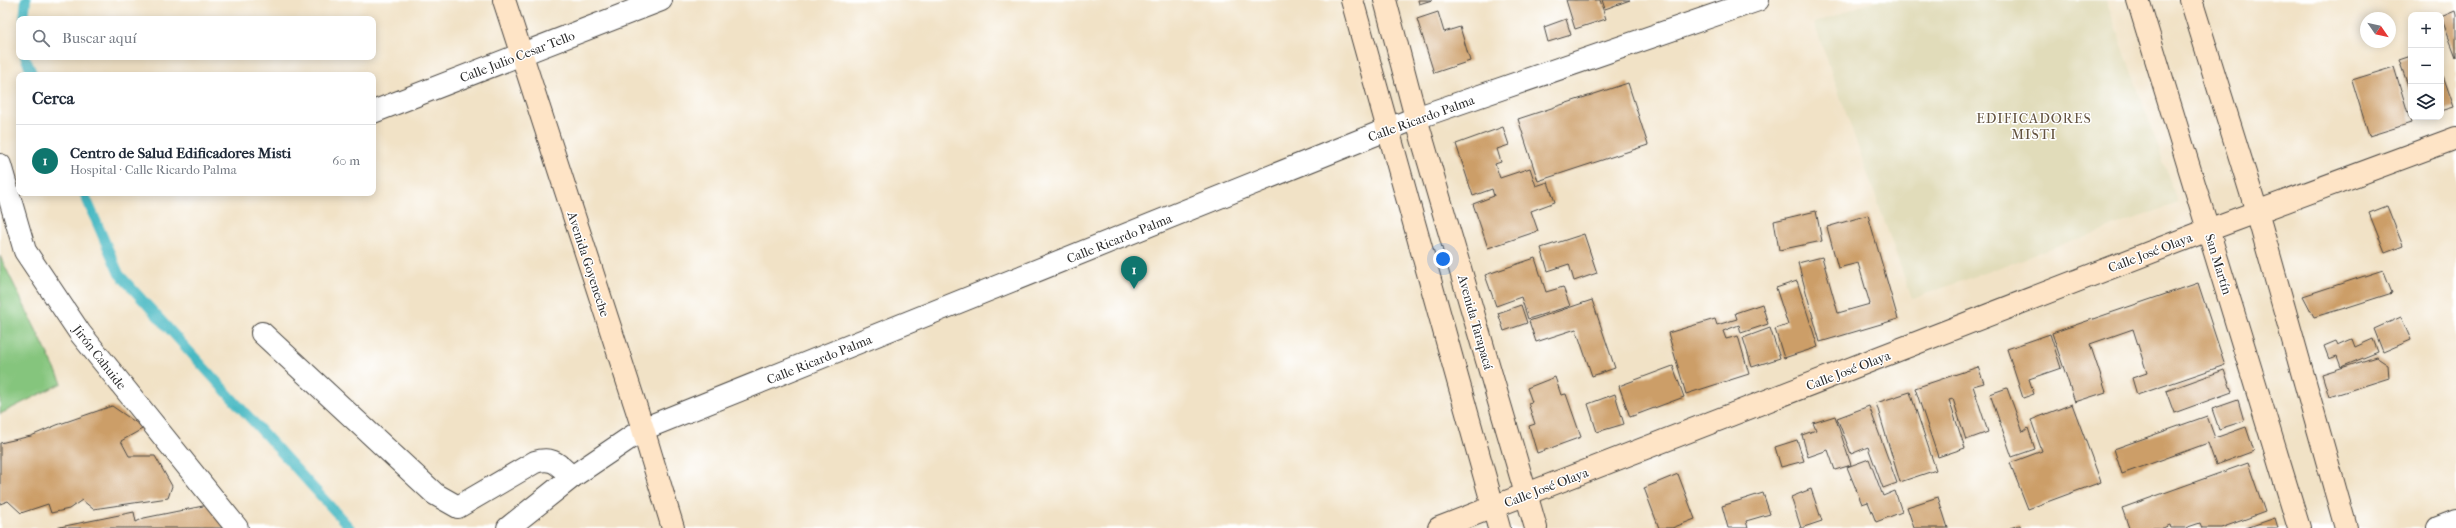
<!DOCTYPE html>
<html lang="es">
<head>
<meta charset="utf-8">
<style>
	:root { --surface:#fff; --page:#f2f2f3; --text:#1f2937; --muted:#747a83; --line:#e0e1e3; --accent:#0f766e }
	body { margin:0; font-family:"IM FELL French Canon",serif; background:var(--page); color:var(--text) }
	.controls { position:absolute; right:12px; top:12px; display:grid; overflow:hidden; border-radius:8px; box-shadow:0 2px 10px #0003 }
	.controls button { width:36px; height:36px; display:grid; place-items:center; padding:0; border:0; border-bottom:1px solid var(--line); background:var(--surface); color:var(--text); font:20px sans-serif }
	.compass { position:absolute; left:2360px; top:12px; width:36px; height:36px; border-radius:50%; background:var(--surface); box-shadow:0 2px 10px #0003; rotate:124deg }
	.you { position:absolute; left:1443px; top:259px; width:14px; height:14px; margin:-10px; border:3px solid #fff; border-radius:50%; background:#1a73e8; box-shadow:0 0 0 6px #1a73e833 }
	.badge { display:grid; place-items:center; width:26px; height:26px; border-radius:50%; background:var(--accent); color:#fff; font-size:13px; font-weight:700 }
	.pin { position:absolute; translate:-50% -33px; filter:drop-shadow(0 1px 2px #0008) }
	.pin::after { content:''; position:absolute; top:21px; width:14px; height:12px; background:inherit; clip-path:polygon(0 0,100% 0,50% 100%) }
	.list { margin:0; padding:0; list-style:none }
	h2 { display:flex; justify-content:space-between; align-items:center; height:52px; margin:0; padding:0 16px; font-size:17px }
	h2 small { font-size:13px; font-weight:400; color:var(--muted) }
	.list li { display:grid; grid-template-columns:26px 1fr auto; gap:12px; align-items:center; box-sizing:border-box; height:72px; padding:0 16px; border-top:1px solid var(--line) }
	.list b { display:block; font-size:15px; white-space:nowrap }
	.list p { margin:0; font-size:13px; white-space:nowrap; color:var(--muted) }
	.list em { font-size:13px; font-style:normal; color:var(--muted) }
	.icon { flex:none; width:22px; height:22px; fill:none; stroke:currentColor; stroke-width:2; stroke-linecap:round; stroke-linejoin:round }
	.map { position:relative; flex:none; width:2456px; height:528px; overflow:hidden }
	.search { position:absolute; background:var(--surface); box-shadow:0 2px 10px #0003; left:16px; top:16px; width:360px; height:44px; display:flex; align-items:center; gap:10px; box-sizing:border-box; padding:0 14px; border-radius:8px; color:var(--muted); font-size:15px }
	.panel { position:absolute; background:var(--surface); box-shadow:0 2px 10px #0003; left:16px; top:72px; width:360px; height:124px; border-radius:8px }
	.map>svg:first-child { display:block }
	.built { fill:#e1dcba }
	.grass { fill:#85c57d; stroke:#587854 }
	.lines { fill:none; stroke-linecap:round; stroke-linejoin:round }
	.stream { stroke:#4ab9c3; stroke-width:10 }
	.building { fill:#cc9e67 }
	.street-casing { stroke:#494642; stroke-width:24 }
	.secondary-casing { stroke:#494642; stroke-width:24 }
	.street { stroke:#fff; stroke-width:22 }
	.secondary { stroke:#fee4c6; stroke-width:22 }
	.labels { text-anchor:middle; stroke-width:3; stroke-linejoin:round; paint-order:stroke }
	.street-label { font-size:13px; fill:#2b2b2b; stroke:#fff }
	.neighbourhood-label { font-size:14px; letter-spacing:1px; fill:#635340; stroke:#fff }
</style>
</head>
<body>
<div class="map">
<svg width="2456" height="528" viewBox="0 0 2456 528">
	<rect width="100%" height="100%" fill="#fff"/>
	<filter id="ink" filterUnits="userSpaceOnUse"><feTurbulence type="fractalNoise" baseFrequency=".025" numOctaves="2"/><feDisplacementMap in="SourceGraphic" scale="8" xChannelSelector="R" yChannelSelector="G"/><feConvolveMatrix kernelMatrix="1 2 1 2 8 2 1 2 1" color-interpolation-filters="sRGB"/></filter>
	<filter id="wash" filterUnits="userSpaceOnUse"><feTurbulence type="fractalNoise" baseFrequency=".012" numOctaves="4" result="noise"/><feDisplacementMap in="SourceGraphic" scale="16" xChannelSelector="R" yChannelSelector="G"/><feGaussianBlur stdDeviation="0.9" result="paint"/><feColorMatrix in="noise" values="0 0 0 0 0 0 0 0 0 0 0 0 0 0 0 0 0 1.4 0 .05"/><feComposite in="paint" operator="in"/></filter>
	<g filter="url(#wash)">
		<rect width="100%" height="100%" fill="#f1e2c6"/>
		<polygon class="built" points="1877,0 2106,0 2178,203 1912,299 1814,23"/>
		<polygon class="grass" points="0,256 62,383 0,414"/>
		<g class="lines">
			<g class="stream">
				<polyline points="24,19 26,0"/>
				<polyline points="25,57 33,75"/>
				<polyline points="84,193 119,274 350,528"/>
			</g>
		</g>
		<g id="blocks">
			<g class="building">
				<polygon points="1418,0 1432,0 1419,4"/>
				<polygon points="1566,0 1600,0 1606,19 1575,29"/>
				<polygon points="1602,0 1630,0 1605,9"/>
				<polygon points="2455,11 2456,15 2456,57 2441,17"/>
				<polygon points="1438,12 1444,32 1460,27 1470,61 1434,73 1417,19"/>
				<polygon points="1566,19 1571,35 1548,42 1544,27"/>
				<polygon points="2411,56 2411,94 2399,60"/>
				<polygon points="2394,67 2411,123 2369,136 2352,80"/>
				<polygon points="2441,70 2454,107 2441,111"/>
				<polygon points="1628,83 1648,145 1538,181 1518,119"/>
				<polygon points="1503,127 1509,145 1497,149 1501,162 1495,164 1500,178 1530,168 1536,186 1548,182 1555,202 1531,211 1538,231 1488,248 1473,204 1494,196 1492,189 1473,196 1456,144"/>
				<polygon points="2387,206 2403,246 2385,253 2369,213"/>
				<polygon points="1816,211 1822,241 1779,250 1774,221"/>
				<polygon points="1868,215 1898,319 1820,342 1798,263 1822,257 1838,313 1870,304 1858,263 1838,268 1827,227"/>
				<polygon points="1584,234 1597,273 1574,281 1569,264 1548,271 1541,248"/>
				<polygon points="1535,258 1546,292 1563,287 1570,306 1528,319 1521,297 1496,306 1485,275"/>
				<polygon points="2383,270 2392,293 2345,308 2314,317 2303,296"/>
				<polygon points="1797,281 1818,347 1784,358 1775,329 1788,325 1776,288"/>
				<polygon points="2198,283 2225,365 2137,395 2132,378 2147,373 2133,329 2090,344 2106,392 2075,402 2052,333"/>
				<polygon points="1592,300 1615,368 1592,376 1576,329 1536,342 1529,321"/>
				<polygon points="1762,304 1768,324 1741,333 1739,325 1723,331 1726,339 1738,336 1749,374 1686,394 1668,333 1715,319 1717,325 1737,319 1735,313"/>
				<polygon points="1521,305 1527,323 1504,331 1498,313"/>
				<polygon points="2401,317 2411,340 2383,352 2374,329"/>
				<polygon points="1770,328 1780,358 1752,367 1743,338"/>
				<polygon points="2050,334 2061,368 2029,379 2034,394 2023,398 2007,349"/>
				<polygon points="2352,339 2355,347 2373,339 2378,352 2341,367 2337,356 2329,359 2324,346 2336,341 2338,345"/>
				<polygon points="2376,357 2388,365 2389,378 2329,397 2322,374"/>
				<polygon points="1673,366 1684,397 1630,417 1619,386"/>
				<polygon points="1978,367 1984,383 1973,386 1988,432 1966,440 1953,399 1949,400 1965,448 1938,457 1915,388"/>
				<polygon points="2224,370 2232,392 2174,413 2166,391"/>
				<polygon points="1555,377 1561,395 1566,394 1581,437 1537,453 1529,426 1535,424 1528,403 1532,402 1527,388"/>
				<polygon points="2007,388 2023,432 2028,428 2035,449 2012,457 1990,394"/>
				<polygon points="1910,392 1936,470 1900,482 1876,403"/>
				<polygon points="1615,394 1624,424 1597,432 1588,404"/>
				<polygon points="2238,400 2244,421 2219,429 2212,409"/>
				<polygon points="2072,404 2101,482 2028,509 2010,463 2042,451 2031,420"/>
				<polygon points="112,406 144,428 121,441 129,456 155,456 172,486 168,498 93,509 82,500 69,509 51,513 48,504 21,513 8,501 0,504 0,443 31,436 57,425"/>
				<polygon points="1869,406 1897,483 1883,488 1868,447 1851,454 1837,418"/>
				<polygon points="1835,416 1851,465 1835,470 1828,450 1808,457 1802,435 1816,430 1813,423"/>
				<polygon points="2207,416 2215,438 2246,427 2254,451 2216,465 2208,443 2122,474 2114,449"/>
				<polygon points="1797,440 1804,461 1781,467 1775,447"/>
				<polygon points="1869,459 1883,496 1895,491 1902,512 1876,522 1868,502 1862,504 1847,467"/>
				<polygon points="2248,463 2265,512 2221,528 2202,528 2200,523 2185,528 2171,528 2170,525 2163,528 2129,528 2122,508"/>
				<polygon points="1678,474 1695,519 1672,528 1659,528 1644,488"/>
				<polygon points="1811,489 1822,521 1801,528 1791,497"/>
				<polygon points="1763,493 1770,514 1746,521 1748,528 1728,528 1722,506"/>
				<polygon points="1938,497 1948,528 1914,528 1907,507"/>
				<polygon points="213,504 234,528 55,528 134,512 136,522 144,518"/>
				<polygon points="2275,518 2278,528 2246,528"/>
				<polygon points="2020,525 2021,528 2010,528"/>
			</g>
		</g>
	</g>
	<g filter="url(#ink)">
		<use href="#blocks" fill-opacity="0" stroke="#494642" stroke-width="1"/>
		<g class="lines">
			<defs>
				<g id="street">
					<polyline points="373,112 661,0"/>
					<polyline points="0,165 25,251 80,333 237,528"/>
					<path d="M262,333L435,494L458,507L535,462C554,456 559,466 572,477"/>
					<polyline points="508,528 572,477 643,429 1416,118 1758,0"/>
					<polyline points="2438,528 2456,521"/>
				</g>
				<g id="secondary">
					<polyline points="504,0 643,429 673,528"/>
					<polyline points="1352,0 1499,528"/>
					<polyline points="1385,0 1416,118 1536,528"/>
					<polyline points="2138,0 2299,528"/>
					<polyline points="2191,0 2257,212 2346,528"/>
					<polyline points="1439,528 2208,230 2456,138"/>
				</g>
			</defs>
			<use href="#street" class="street-casing"/>
			<use href="#secondary" class="secondary-casing"/>
			<use href="#street" class="street"/>
			<use href="#secondary" class="secondary"/>
		</g>
	</g>
	<g class="labels">
		<g class="street-label">
			<text transform="translate(517 56) rotate(-21)" y="5">Calle Julio Cesar Tello</text>
			<text transform="translate(1421 118) rotate(-20)" y="5">Calle Ricardo Palma</text>
			<text transform="translate(1119 238) rotate(-22)" y="5">Calle Ricardo Palma</text>
			<text transform="translate(2150 252) rotate(-21)" y="5">Calle José Olaya</text>
			<text transform="translate(589 264) rotate(72)" y="5">Avenida Goyeneche</text>
			<text transform="translate(2219 264) rotate(73)" y="5">San Martín</text>
			<text transform="translate(1476 322) rotate(74)" y="5">Avenida Tarapacá</text>
			<text transform="translate(100 357) rotate(52)" y="5">Jirón Cahuide</text>
			<text transform="translate(819 359) rotate(-22)" y="5">Calle Ricardo Palma</text>
			<text transform="translate(1848 370) rotate(-21)" y="5">Calle José Olaya</text>
			<text transform="translate(1546 487) rotate(-21)" y="5">Calle José Olaya</text>
		</g>
		<g class="neighbourhood-label">
			<text x="2034" y="123">EDIFICADORES<tspan x="2034" dy="16">MISTI</tspan></text>
		</g>
	</g>
</svg>
<div class="controls">
<button>+</button>
<button>−</button>
<button><svg class="icon" aria-label="layers" viewBox="0 0 24 24"><path d="M12 4l9 5-9 5-9-5zM3 14l9 5 9-5"/></svg></button>
</div>
<svg class="compass" viewBox="-18 -18 36 36"><path d="M0-13l5 13h-10z" fill="#e53935"/><path d="M0 13l5-13h-10z" fill="#747a83"/></svg>
<div class="you"></div>
<div class="pin badge" style="left:1134px;top:289px">1</div>
<div class="search"><svg class="icon" aria-label="search" viewBox="0 0 24 24"><circle cx="10" cy="10" r="6"/><path d="M15 15l6 6"/></svg>Buscar aquí</div>
<section class="panel">
<h2>Cerca<small></small></h2>
<ul class="list">
<li><span class="badge">1</span><div><b>Centro de Salud Edificadores Misti</b><p>Hospital · Calle Ricardo Palma</p></div><em>60 m</em></li>
</ul>
</section>
</div>
</body>
</html>
